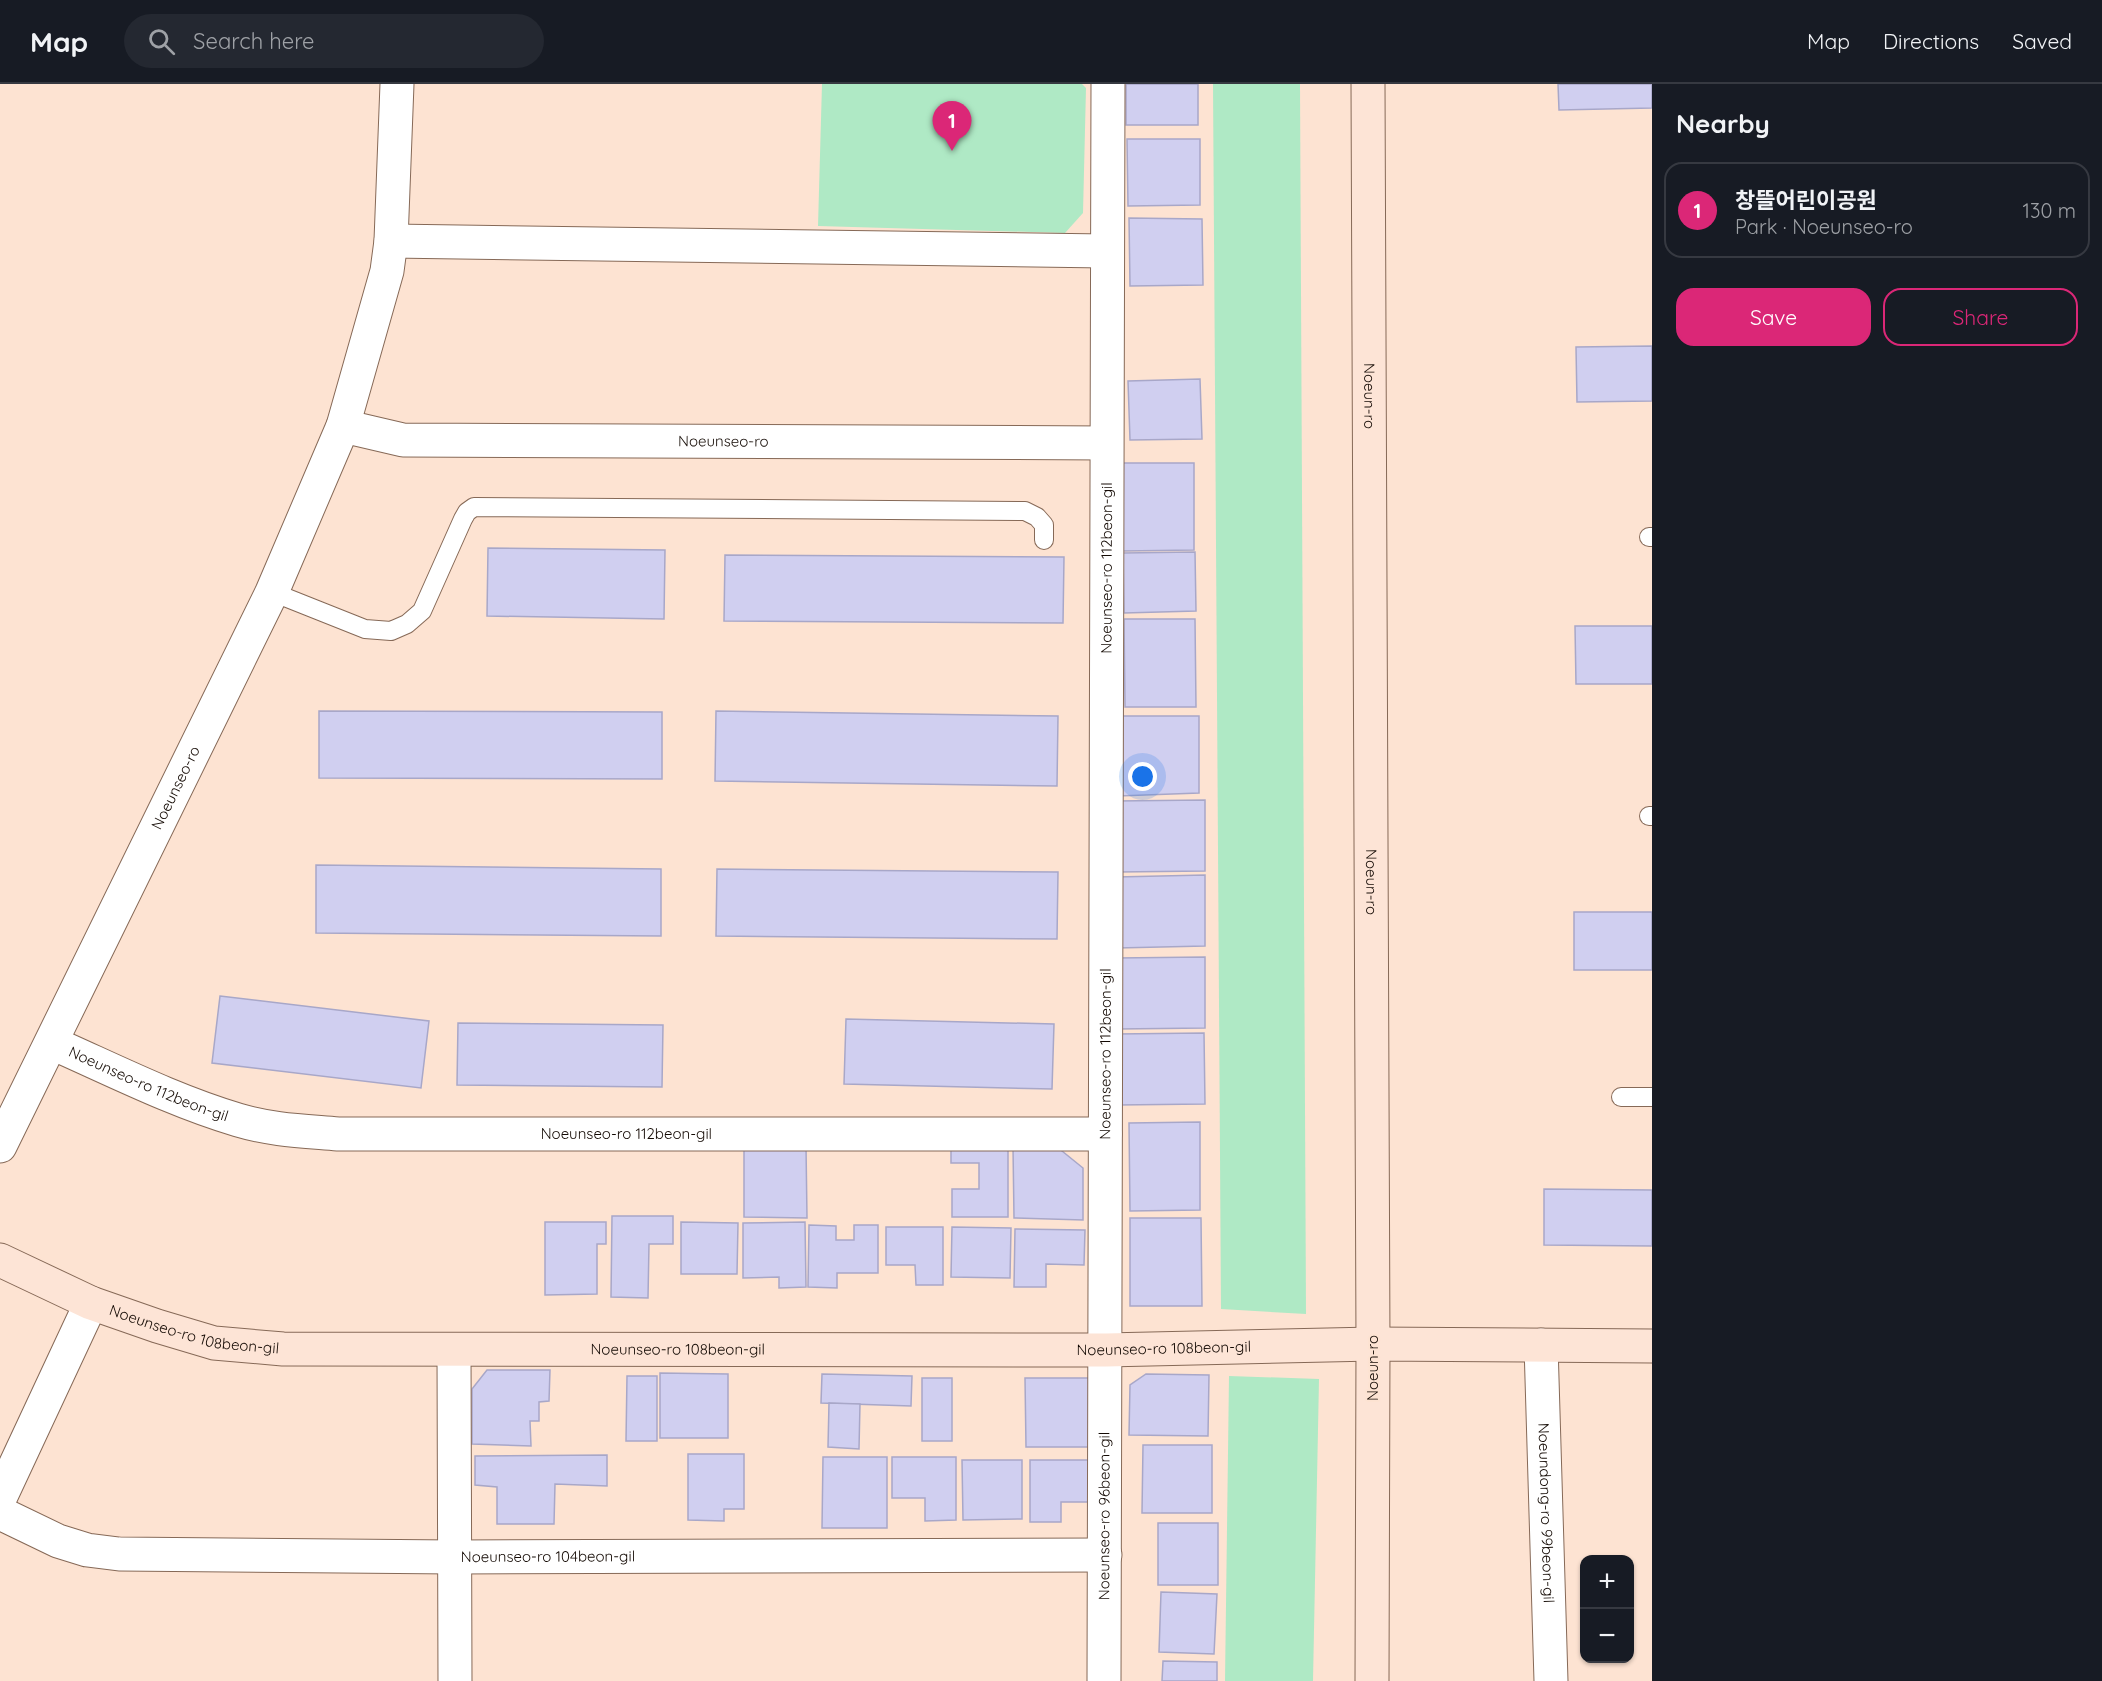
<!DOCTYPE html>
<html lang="en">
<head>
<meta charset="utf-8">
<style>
	:root { --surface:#171b24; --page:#242831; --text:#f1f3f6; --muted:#9ea1a6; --line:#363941; --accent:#db2777 }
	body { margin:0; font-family:Quicksand,"Noto Sans KR",sans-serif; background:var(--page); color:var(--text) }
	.controls { position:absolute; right:18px; bottom:18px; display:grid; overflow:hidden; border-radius:12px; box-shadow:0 2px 4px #0004 }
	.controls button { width:54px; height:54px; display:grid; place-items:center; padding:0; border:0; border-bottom:2px solid var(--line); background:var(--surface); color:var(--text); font:30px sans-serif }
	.you { position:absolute; left:1143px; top:693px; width:21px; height:21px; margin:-15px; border:4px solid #fff; border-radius:50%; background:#1a73e8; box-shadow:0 0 0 9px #1a73e833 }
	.badge { display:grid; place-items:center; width:39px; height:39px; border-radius:50%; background:var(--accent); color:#fff; font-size:20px; font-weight:700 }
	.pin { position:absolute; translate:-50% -50px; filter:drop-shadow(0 2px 3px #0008) }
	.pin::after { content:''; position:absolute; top:32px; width:21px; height:18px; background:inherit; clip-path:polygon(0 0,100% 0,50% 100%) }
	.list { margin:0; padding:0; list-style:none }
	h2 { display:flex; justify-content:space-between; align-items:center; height:78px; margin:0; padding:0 24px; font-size:26px }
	h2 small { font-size:20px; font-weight:400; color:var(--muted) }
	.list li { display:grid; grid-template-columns:39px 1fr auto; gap:18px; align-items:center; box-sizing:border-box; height:96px; margin:0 12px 12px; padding:0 12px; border:2px solid var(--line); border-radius:18px }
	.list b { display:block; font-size:22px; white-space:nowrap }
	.list p { margin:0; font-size:20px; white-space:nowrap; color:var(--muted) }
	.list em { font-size:20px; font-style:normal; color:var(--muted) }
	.actions { display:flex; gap:12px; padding:18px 24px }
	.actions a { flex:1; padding:14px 0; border:2px solid var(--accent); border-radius:18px; text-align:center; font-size:21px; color:var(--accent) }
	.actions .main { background:var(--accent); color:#fff }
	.icon { flex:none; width:33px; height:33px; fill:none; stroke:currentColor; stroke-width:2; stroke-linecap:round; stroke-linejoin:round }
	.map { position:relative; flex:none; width:1652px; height:1597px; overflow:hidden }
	header { display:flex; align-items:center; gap:36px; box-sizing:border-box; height:84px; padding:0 30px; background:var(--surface); border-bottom:2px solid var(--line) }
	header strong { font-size:28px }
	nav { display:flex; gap:33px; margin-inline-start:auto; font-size:21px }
	.search { width:420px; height:54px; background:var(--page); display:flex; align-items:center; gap:15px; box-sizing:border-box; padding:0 21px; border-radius:33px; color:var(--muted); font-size:22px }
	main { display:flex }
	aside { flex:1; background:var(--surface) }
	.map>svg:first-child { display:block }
	.green { fill:#afe9c5 }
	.building { fill:#d0cff0; stroke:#a8a7c8; stroke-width:1.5 }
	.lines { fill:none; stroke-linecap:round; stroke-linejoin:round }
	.lane-casing { stroke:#866957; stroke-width:20 }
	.street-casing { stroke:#866957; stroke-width:35 }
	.secondary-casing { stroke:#866957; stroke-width:35 }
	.lane { stroke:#fff; stroke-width:18 }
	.street { stroke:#fff; stroke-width:33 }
	.secondary { stroke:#fde4d6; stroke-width:33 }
	.labels { text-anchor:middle; stroke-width:4.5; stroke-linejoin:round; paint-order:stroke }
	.street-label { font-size:15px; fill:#130903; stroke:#fde3d2 }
</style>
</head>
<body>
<header>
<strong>Map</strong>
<div class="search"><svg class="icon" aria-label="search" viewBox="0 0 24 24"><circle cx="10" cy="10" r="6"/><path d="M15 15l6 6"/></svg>Search here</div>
<nav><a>Map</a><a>Directions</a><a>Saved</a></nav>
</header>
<main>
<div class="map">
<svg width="1652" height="1597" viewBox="0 0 1652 1597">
	<rect width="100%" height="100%" fill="#fde3d2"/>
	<g class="green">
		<polygon points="822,0 1082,0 1086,4 1083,129 1065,149 818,142"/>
		<polygon points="1213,0 1300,0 1306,1230 1221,1225"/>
		<polygon points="1229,1292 1319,1295 1313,1597 1225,1597"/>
	</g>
	<g class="building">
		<rect x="1126" y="0" width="72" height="41"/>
		<polygon points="1558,0 1652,0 1652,24 1559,26"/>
		<polygon points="1127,55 1200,55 1200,121 1128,122"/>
		<polygon points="1129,134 1202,135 1203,201 1130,202"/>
		<polygon points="1652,262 1652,317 1577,318 1576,263"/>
		<polygon points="1200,295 1202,355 1130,356 1128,297"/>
		<polygon points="1123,379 1194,379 1194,466 1123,467"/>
		<polygon points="488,464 665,466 664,535 487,532"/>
		<polygon points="1195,468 1196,527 1124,529 1123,469"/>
		<polygon points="725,471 1064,473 1063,539 724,537"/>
		<polygon points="1124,535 1195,535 1196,623 1125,623"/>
		<polygon points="1575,542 1652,542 1652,600 1576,600"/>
		<polygon points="319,627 662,628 662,695 319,694"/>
		<polygon points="716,627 1058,632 1057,702 715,697"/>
		<polygon points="1120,632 1199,632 1199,709 1118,712"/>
		<polygon points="1205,716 1205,787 1117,788 1116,717"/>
		<polygon points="316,781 661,785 661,852 316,849"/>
		<polygon points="717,785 1058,788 1057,855 716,852"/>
		<polygon points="1205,791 1205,862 1117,864 1116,793"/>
		<rect x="1574" y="828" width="78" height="58"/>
		<polygon points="1205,873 1205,944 1117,945 1116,874"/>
		<polygon points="220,912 429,937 421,1004 212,979"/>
		<polygon points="846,935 1054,940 1052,1005 844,1000"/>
		<polygon points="458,939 663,941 662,1003 457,1001"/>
		<polygon points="1204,949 1205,1020 1117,1021 1116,950"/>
		<polygon points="1200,1038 1200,1126 1130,1127 1129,1039"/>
		<polygon points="744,1062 806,1062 807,1134 744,1133"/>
		<polygon points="951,1063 1008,1063 1008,1133 952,1133 952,1105 979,1105 979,1079 951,1079"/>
		<polygon points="1013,1063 1057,1063 1083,1084 1083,1136 1014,1134"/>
		<polygon points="1544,1105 1652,1106 1652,1162 1544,1161"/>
		<polygon points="612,1132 673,1132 673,1160 649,1160 648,1214 611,1213"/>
		<polygon points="1130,1134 1201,1134 1202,1222 1130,1222"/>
		<polygon points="545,1138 606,1138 606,1160 597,1160 597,1210 545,1211"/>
		<polygon points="681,1138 738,1139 737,1190 681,1190"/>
		<polygon points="805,1138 806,1203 779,1204 779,1193 743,1194 743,1139"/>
		<polygon points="809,1141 836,1142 836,1156 854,1156 854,1141 878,1141 878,1189 837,1189 837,1204 808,1203"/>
		<polygon points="886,1143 943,1143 943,1201 916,1201 915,1181 886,1181"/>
		<polygon points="952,1143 1011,1144 1010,1194 951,1193"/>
		<polygon points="1015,1145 1085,1146 1084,1181 1046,1180 1046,1203 1014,1203"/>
		<polygon points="487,1286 550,1286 549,1317 539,1318 539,1337 530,1337 531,1362 472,1360 472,1305"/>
		<polygon points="660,1289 728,1290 728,1354 660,1354"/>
		<polygon points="822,1290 912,1292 911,1322 821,1319"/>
		<polygon points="1146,1290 1209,1291 1208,1352 1129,1351 1130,1301"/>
		<polygon points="627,1292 657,1292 657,1357 626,1357"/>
		<rect x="922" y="1294" width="30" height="63"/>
		<polygon points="1025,1294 1093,1294 1093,1363 1026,1363"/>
		<polygon points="829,1319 860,1320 859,1365 828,1363"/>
		<polygon points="1143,1361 1212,1361 1212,1429 1142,1429"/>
		<polygon points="688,1370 744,1370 744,1425 724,1425 724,1437 688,1436"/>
		<polygon points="607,1371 607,1402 555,1400 554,1440 497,1440 497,1403 475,1401 475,1372"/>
		<polygon points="823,1373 887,1373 887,1444 822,1444"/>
		<polygon points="892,1373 956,1373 956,1436 925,1437 925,1414 892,1414"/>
		<polygon points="962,1376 1022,1376 1022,1435 963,1436"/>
		<polygon points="1030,1376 1094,1376 1094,1418 1061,1418 1061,1438 1030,1438"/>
		<rect x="1158" y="1439" width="60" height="62"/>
		<polygon points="1161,1508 1217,1510 1214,1570 1159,1568"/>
		<polygon points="1163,1577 1217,1578 1217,1597 1162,1597"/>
	</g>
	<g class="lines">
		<defs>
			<g id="lane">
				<polyline points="1649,453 1652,453"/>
				<polyline points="272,508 365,545 391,547 407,540 422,527 463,435 467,428 474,423 1025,427 1037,433 1044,441 1044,456"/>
				<polyline points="1649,732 1652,732"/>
				<polyline points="1621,1013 1652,1013"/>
			</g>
			<g id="street">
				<polyline points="391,157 1106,167"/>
				<path id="s1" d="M343,342L403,356L1106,359"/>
				<path id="s2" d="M52,959C113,986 174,1017 238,1036C271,1046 304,1047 338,1050H1105"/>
				<path id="s3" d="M0,1062L272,508L343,342L387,187L391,157L397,0"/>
				<path id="s4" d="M1541,1261L1551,1597"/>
				<polyline points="454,1267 455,1597"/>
				<polyline points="0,1414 91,1219"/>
				<path id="s5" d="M0,1429L58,1457L87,1466L119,1470L455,1473L1105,1471"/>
				<path id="s6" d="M1104,1597L1108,0"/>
			</g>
			<g id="secondary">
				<path id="s7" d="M1368,0L1373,1260L1372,1597"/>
				<path id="s8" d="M0,1176L91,1219L157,1242L214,1259L283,1265L1106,1266L1373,1260L1652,1262"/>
			</g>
		</defs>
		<use href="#lane" class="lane-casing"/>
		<use href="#street" class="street-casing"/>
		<use href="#secondary" class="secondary-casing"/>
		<use href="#lane" class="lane"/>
		<use href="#street" class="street"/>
		<use href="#secondary" class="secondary"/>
	</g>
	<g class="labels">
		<g class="street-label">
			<text dy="5" stroke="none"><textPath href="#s7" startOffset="312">Noeun-ro</textPath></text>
			<text dy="5" stroke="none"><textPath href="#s1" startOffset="382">Noeunseo-ro</textPath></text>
			<text dy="5" stroke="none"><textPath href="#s6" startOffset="1113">Noeunseo-ro 112beon-gil</textPath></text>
			<text dy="5" stroke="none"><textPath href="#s3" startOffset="399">Noeunseo-ro</textPath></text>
			<text dy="5" stroke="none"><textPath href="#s7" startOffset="798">Noeun-ro</textPath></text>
			<text dy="5" stroke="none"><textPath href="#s6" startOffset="627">Noeunseo-ro 112beon-gil</textPath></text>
			<text dy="5" stroke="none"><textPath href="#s2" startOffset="105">Noeunseo-ro 112beon-gil</textPath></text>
			<text dy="5" stroke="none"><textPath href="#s2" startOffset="591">Noeunseo-ro 112beon-gil</textPath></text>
			<text dy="5" stroke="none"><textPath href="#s8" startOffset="208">Noeunseo-ro 108beon-gil</textPath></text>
			<text dy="5" stroke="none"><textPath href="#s8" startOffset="1180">Noeunseo-ro 108beon-gil</textPath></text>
			<text dy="5" stroke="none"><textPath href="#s8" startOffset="694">Noeunseo-ro 108beon-gil</textPath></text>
			<text transform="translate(1373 1284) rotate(-90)" y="5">Noeun-ro</text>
			<text dy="5" stroke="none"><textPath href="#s4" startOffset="168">Noeundong-ro 99beon-gil</textPath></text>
			<text dy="5" stroke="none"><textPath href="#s6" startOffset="165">Noeunseo-ro 96beon-gil</textPath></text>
			<text dy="5" stroke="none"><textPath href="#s5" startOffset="556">Noeunseo-ro 104beon-gil</textPath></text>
		</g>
	</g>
</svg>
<div class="controls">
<button>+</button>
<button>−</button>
</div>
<div class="you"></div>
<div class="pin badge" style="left:952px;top:67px">1</div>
</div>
<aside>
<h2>Nearby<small></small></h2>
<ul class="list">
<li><span class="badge">1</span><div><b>창뜰어린이공원</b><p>Park · Noeunseo-ro</p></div><em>130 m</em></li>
</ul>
<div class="actions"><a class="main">Save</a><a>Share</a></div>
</aside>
</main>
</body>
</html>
